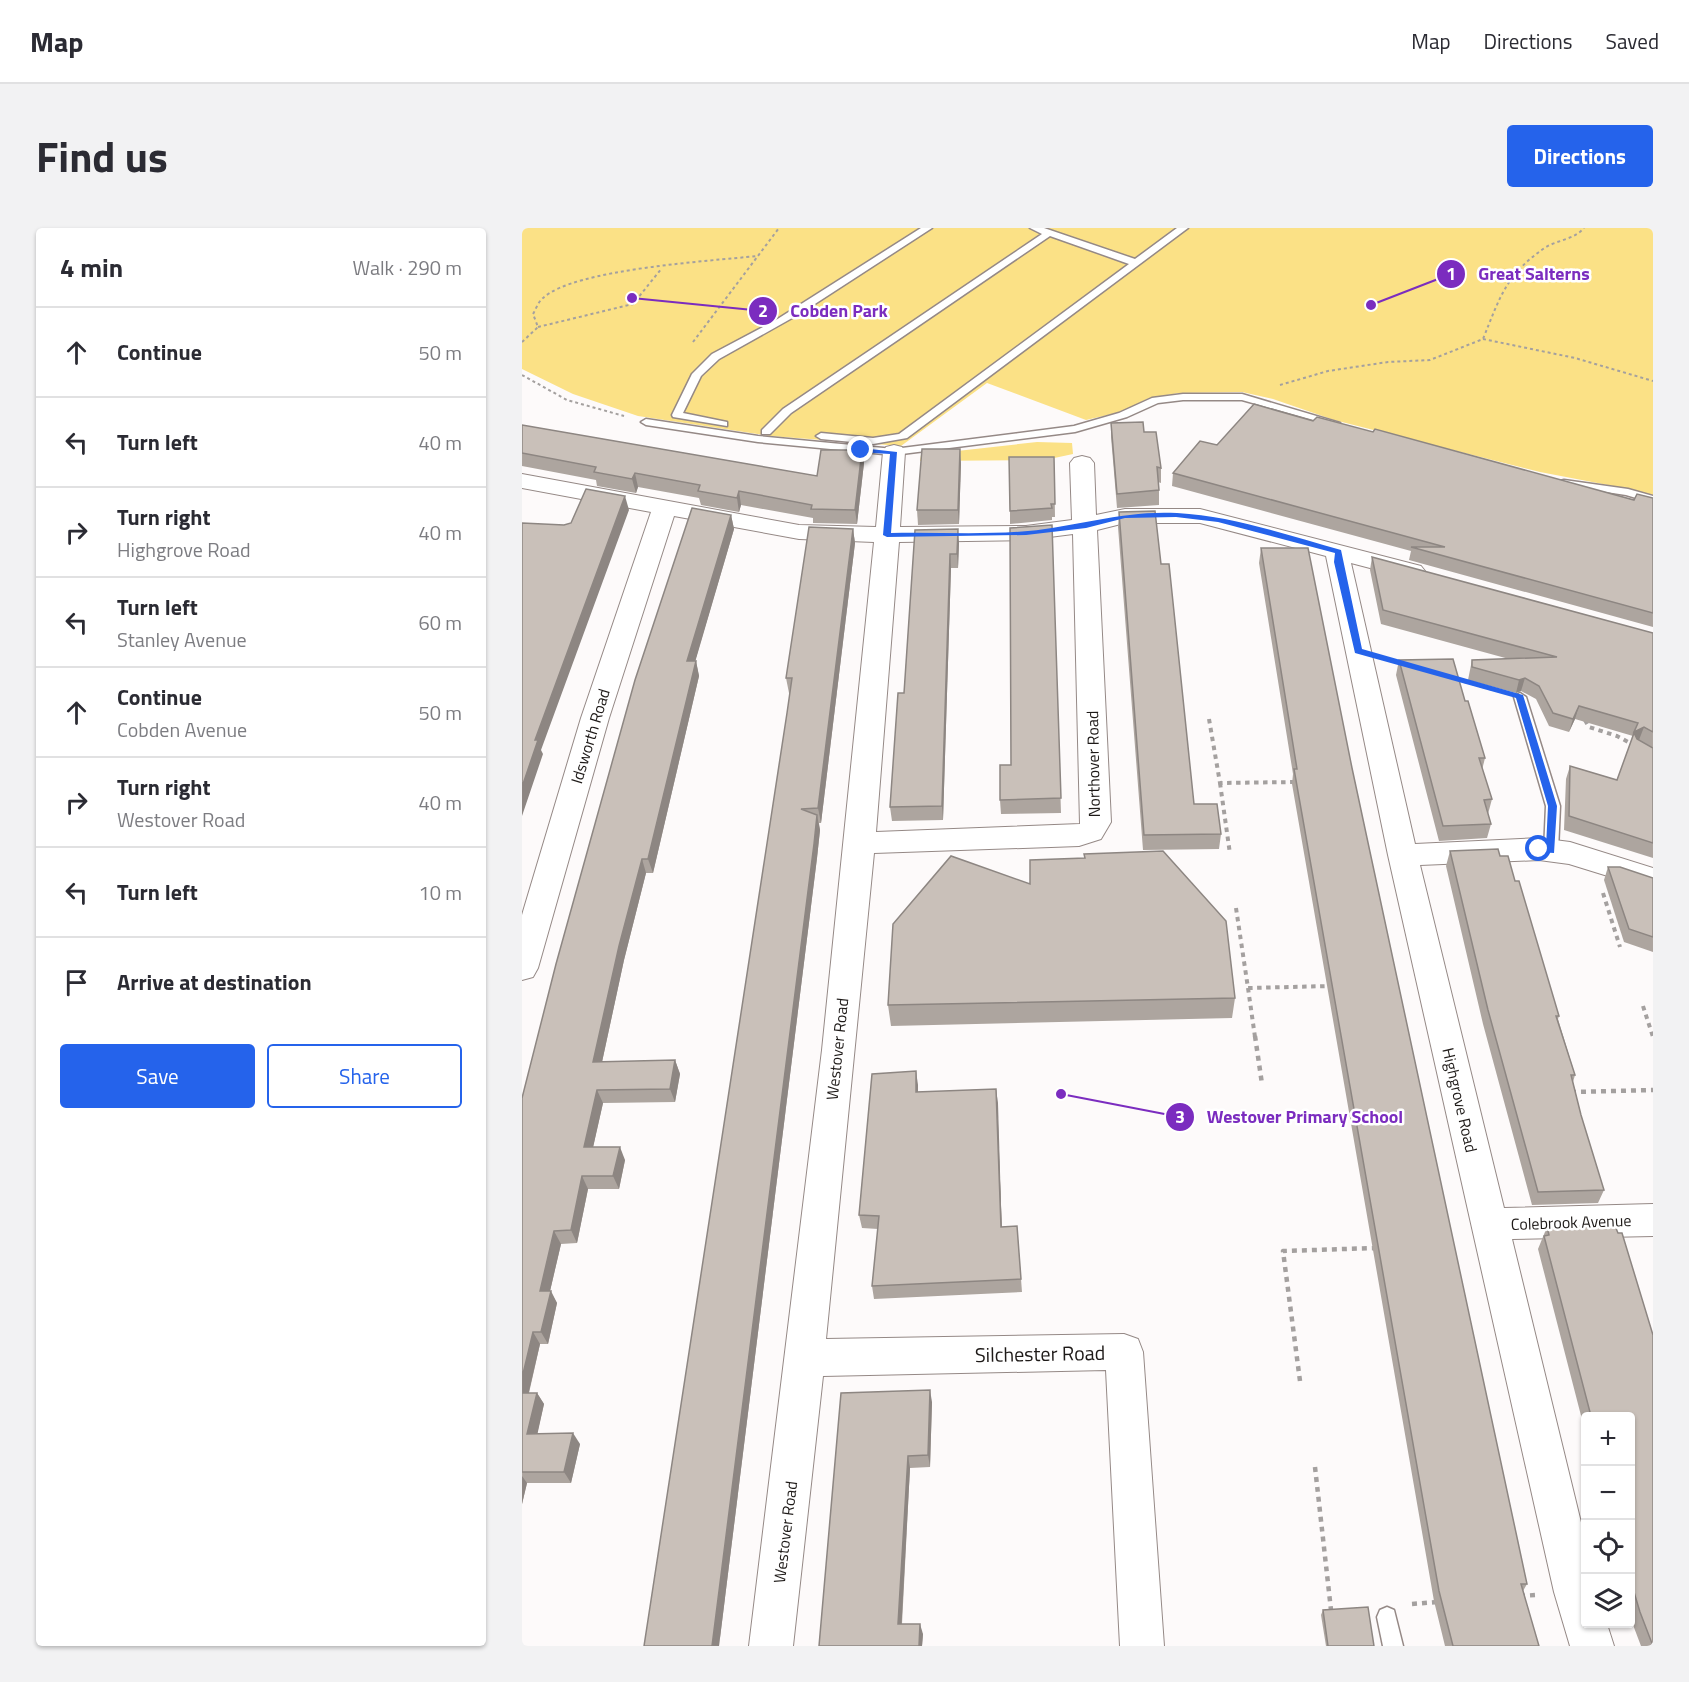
<!DOCTYPE html>
<html lang="en">
<head>
<meta charset="utf-8">
<style>
	:root { --surface:#fff; --page:#f2f2f3; --text:#2b2b33; --muted:#7c7c81; --line:#e1e1e2; --accent:#2563eb }
	body { margin:0; font-family:"Titillium Web",sans-serif; background:var(--page); color:var(--text) }
	.controls { position:absolute; right:18px; bottom:18px; display:grid; overflow:hidden; border-radius:6px; box-shadow:0 2px 4px #0004 }
	.controls button { width:54px; height:54px; display:grid; place-items:center; padding:0; border:0; border-bottom:2px solid var(--line); background:var(--surface); color:var(--text); font:30px sans-serif }
	.stop { position:absolute; width:18px; height:18px; margin:-14px; border:4px solid #2563eb; border-radius:50%; background:#fff }
	.stop.end { background:#2563eb; border-color:#fff; box-shadow:0 2px 6px #0008 }
	.list { margin:0; padding:0; list-style:none }
	h2 { display:flex; justify-content:space-between; align-items:center; height:78px; margin:0; padding:0 24px; font-size:26px }
	h2 small { font-size:20px; font-weight:400; color:var(--muted) }
	.list li { display:grid; grid-template-columns:39px 1fr auto; gap:18px; align-items:center; box-sizing:border-box; height:90px; padding:0 24px; border-top:2px solid var(--line) }
	.list b { display:block; font-size:22px; white-space:nowrap }
	.list p { margin:0; font-size:20px; white-space:nowrap; color:var(--muted) }
	.list em { font-size:20px; font-style:normal; color:var(--muted) }
	.actions { display:flex; gap:12px; padding:18px 24px }
	.actions a { flex:1; padding:14px 0; border:2px solid var(--accent); border-radius:6px; text-align:center; font-size:21px; color:var(--accent) }
	.actions .main { background:var(--accent); color:#fff }
	.icon { flex:none; width:33px; height:33px; fill:none; stroke:currentColor; stroke-width:2; stroke-linecap:round; stroke-linejoin:round }
	.map { position:relative; flex:none; width:1131px; height:1418px; overflow:hidden; border-radius:6px }
	header { display:flex; align-items:center; gap:36px; box-sizing:border-box; height:84px; padding:0 30px; background:var(--surface); border-bottom:2px solid var(--line) }
	header strong { font-size:28px }
	nav { display:flex; gap:33px; margin-inline-start:auto; font-size:21px }
	.intro { display:flex; align-items:center; justify-content:space-between; box-sizing:border-box; height:144px; padding:0 36px }
	h1 { margin:0; font-size:42px }
	.button { padding:15px 27px; border-radius:6px; background:var(--accent); color:#fff; font-size:21px; font-weight:700 }
	main { display:flex; gap:36px; padding:0 36px }
	aside { flex:1; background:var(--surface); border-radius:6px; box-shadow:0 2px 4px #0004 }
	.map>svg:first-child { display:block }
	.green { fill:#fbe186 }
	.lines { fill:none; stroke-linecap:round; stroke-linejoin:round }
	.lane-casing { stroke:#958986; stroke-width:3 }
	.street-casing { stroke:#958986; stroke-width:2 }
	.path-far2 { stroke:#a4a09f; stroke-width:2; stroke-dasharray:3 3; stroke-linecap:butt }
	.path-far1 { stroke:#a4a09f; stroke-width:4; stroke-dasharray:4.5 4.5; stroke-linecap:butt }
	.path { stroke:#a4a09f; stroke-width:4.5; stroke-dasharray:5 5; stroke-linecap:butt }
	.lane { fill:#fff; fill-rule:evenodd }
	.street { fill:#fff; fill-rule:evenodd }
	.wall { fill:#ada59f }
	.shaded-wall { fill:#8d8682 }
	.building { fill:#c9c0b9; stroke:#8d8682; stroke-width:1.5 }
	.route { fill:#2563eb }
	.labels { text-anchor:middle; stroke-width:5; stroke-linejoin:round; paint-order:stroke }
	.street-label { font-size:16px; fill:#1e1a18; stroke:#fff }
	.near-street-label { font-size:20px; fill:#1e1a18; stroke:#fff }
	.leader { fill:none; stroke:#7b2cbf; stroke-width:2 }
	.callout-dot { fill:#7b2cbf; stroke:#fff; stroke-width:2 }
	.mark-label { font-size:18px; text-anchor:middle; font-weight:bold; fill:#fff }
	.callout-label { font-size:18px; text-anchor:middle; font-weight:bold; fill:#7b2cbf; stroke:#fff; stroke-width:5; stroke-linejoin:round; paint-order:stroke }
</style>
</head>
<body>
<header>
<strong>Map</strong>
<nav><a>Map</a><a>Directions</a><a>Saved</a></nav>
</header>
<div class="intro"><h1>Find us</h1><a class="button">Directions</a></div>
<main>
<aside>
<h2>4 min<small>Walk · 290 m</small></h2>
<ul class="list">
<li><svg class="icon" aria-label="ahead" viewBox="0 0 24 24"><path d="M12 20V5M6 11l6-6 6 6"/></svg><div><b>Continue</b></div><em>50 m</em></li>
<li><svg class="icon" aria-label="left" viewBox="0 0 24 24"><path d="M17 20v-9H6M10 6l-5 5 5 5"/></svg><div><b>Turn left</b></div><em>40 m</em></li>
<li><svg class="icon" aria-label="right" viewBox="0 0 24 24"><path d="M7 20v-9h11M14 6l5 5-5 5"/></svg><div><b>Turn right</b><p>Highgrove Road</p></div><em>40 m</em></li>
<li><svg class="icon" aria-label="left" viewBox="0 0 24 24"><path d="M17 20v-9H6M10 6l-5 5 5 5"/></svg><div><b>Turn left</b><p>Stanley Avenue</p></div><em>60 m</em></li>
<li><svg class="icon" aria-label="ahead" viewBox="0 0 24 24"><path d="M12 20V5M6 11l6-6 6 6"/></svg><div><b>Continue</b><p>Cobden Avenue</p></div><em>50 m</em></li>
<li><svg class="icon" aria-label="right" viewBox="0 0 24 24"><path d="M7 20v-9h11M14 6l5 5-5 5"/></svg><div><b>Turn right</b><p>Westover Road</p></div><em>40 m</em></li>
<li><svg class="icon" aria-label="left" viewBox="0 0 24 24"><path d="M17 20v-9H6M10 6l-5 5 5 5"/></svg><div><b>Turn left</b></div><em>10 m</em></li>
<li><svg class="icon" aria-label="arrive" viewBox="0 0 24 24"><path d="M6 21V4h12l-3 4 3 4H6"/></svg><div><b>Arrive at destination</b></div></li>
</ul>
<div class="actions"><a class="main">Save</a><a>Share</a></div>
</aside>
<div class="map">
<svg width="1131" height="1418" viewBox="0 0 1131 1418">
	<rect width="100%" height="100%" fill="#fdfafa"/>
	<g class="green">
		<polygon points="0,0 1131,0 1131,268 1091,258 1018,244 812,192 751,171 720,164 657,165 627,170 599,184 564,192 465,155 379,218 248,208 116,188 51,166 0,141"/>
		<polygon points="515,214 550,215 551,226 523,232 398,233 399,227"/>
	</g>
	<g class="lines">
		<defs>
			<g id="lane">
				<polygon points="399,0 410,0 279,85 197,131 179,148 161,185 205,194 205,198 151,189 150,187 170,146 190,126 254,92"/>
				<polygon points="508,0 522,0 613,31 655,0 666,0 385,210 351,216 299,211 294,208 299,205 351,210 377,206 607,36 528,8 269,185 248,206 240,206 240,202 261,181 520,6"/>
				<polygon points="661,166 720,166 818,195 813,198 720,172 661,172 636,175 605,189 553,204 372,227 236,214 124,197 119,194 124,191 236,208 372,221 552,198 597,185 630,170"/>
				<polygon points="1042,252 1106,261 1131,268 1131,275 1104,267 1038,257 1038,253"/>
				<polygon points="998,465 1004,469 1038,578 1036,623 1029,628 1022,623 1024,578 992,469"/>
				<polygon points="865,1379 872,1382 881,1418 861,1418 855,1389 858,1382"/>
			</g>
			<path id="street" d="M372,217L380,219L383,224L378,299L504,298L550,292L548,235L552,230L560,228L568,230L572,235L574,287L603,281H678L899,338L903,343L899,348L890,351L829,335L893,616L1017,610L1048,614L1131,640V662L1047,636L1017,632L898,637L982,980L1131,976V1008L990,1011L1064,1315V1396H1085L1092,1418H1048L1032,1364L866,627L804,328L678,295H603L575,302L589,594L579,611L557,618L352,625L304,1111L602,1106L616,1111L621,1124L642,1418H598L584,1142L301,1148L271,1418H227L300,822L352,314L277,311L152,288L87,490L16,740L11,749L0,752V687L59,490L129,284L0,260V246L277,297L354,299L361,224L364,219ZM551,306L558,596L354,604L377,314L504,312Z"/>
		</defs>
		<use href="#lane" class="lane-casing"/>
		<use href="#street" class="street-casing"/>
		<g class="path-far2">
			<polyline points="16,99 111,76 140,40"/>
			<polyline points="961,111 1053,130 1131,153"/>
			<path d="M0,114L16,99L11,86C14,81 16,74 21,70C52,41 189,33 235,28"/>
			<polyline points="171,114 257,0"/>
			<polyline points="0,147 45,172 102,188"/>
			<path d="M758,157L806,143L866,134L908,132L961,111C978,69 984,46 1024,19C1036,12 1053,11 1062,0"/>
		</g>
		<g class="path-far1">
			<polyline points="932,450 974,462"/>
			<polyline points="687,491 698,555 773,554"/>
			<polyline points="1063,492 1067,499 1095,508 1110,516"/>
			<polyline points="698,555 708,626"/>
			<polyline points="1081,665 1098,719"/>
			<polyline points="714,680 726,760 809,758"/>
			<polyline points="726,760 733,809"/>
			<polyline points="1121,778 1131,809"/>
		</g>
		<g class="path">
			<polyline points="733,808 740,856"/>
			<polyline points="1049,864 1131,862"/>
			<polyline points="778,1153 761,1023 854,1020"/>
			<polyline points="793,1239 809,1382 811,1382"/>
			<polyline points="998,1368 1014,1367"/>
			<polyline points="890,1376 915,1374"/>
		</g>
		<use href="#lane" class="lane"/>
		<use href="#street" class="street"/>
	</g>
	<g class="wall">
		<polygon points="791,193 851,204 1112,272 1131,270 1131,399 887,332 889,323 650,258 651,245 695,217"/>
		<polygon points="589,195 622,204 639,240 639,255 636,254 637,262 637,277 595,280 589,209"/>
		<polygon points="0,197 295,248 340,222 342,235 335,296 291,295 291,290 219,277 217,284 179,277 177,270 116,259 114,265 75,258 74,252 0,238"/>
		<polygon points="532,229 533,289 530,289 530,292 488,296 488,283"/>
		<polygon points="439,235 437,296 396,297 395,282"/>
		<polygon points="597,284 639,336 672,576 699,606 697,621 621,622 596,299"/>
		<polygon points="209,287 212,301 173,433 174,433 177,448 131,645 124,645 102,732 80,834 153,832 158,846 153,874 81,875 71,919 103,932 97,961 66,961 55,1015 39,1016 28,1063 35,1075 26,1116 18,1116 7,1165 15,1165 22,1176 15,1206 58,1216 49,1255 5,1255 0,1276 0,870"/>
		<polygon points="530,297 539,585 479,586 478,572 489,537"/>
		<polygon points="331,301 333,315 299,595 297,595 298,602 295,630 197,1418 268,465 267,465 264,450"/>
		<polygon points="393,302 437,315 436,340 429,340 421,592 370,593 368,579 382,465"/>
		<polygon points="739,320 830,540 1005,1356 1001,1363 1017,1418 923,1418 912,1373 770,556 771,546 737,335"/>
		<polygon points="850,329 1131,405 1131,630 1042,602 1044,551 1048,538 1095,552 1111,508 1053,491 1047,504 1027,498 1014,471 999,463 994,465 946,452 950,432 987,431 859,396 848,342"/>
		<polygon points="877,432 943,473 963,530 960,542 970,571 966,586 969,596 965,610 917,613 874,447"/>
		<polygon points="928,623 1037,788 1036,791 1053,847 1051,854 1059,887 1082,962 1076,975 1010,977 961,796 924,638"/>
		<polygon points="562,626 713,770 710,790 369,798 366,777 508,656 562,630"/>
		<polygon points="1086,639 1131,650 1131,724 1102,714 1082,652"/>
		<polygon points="394,843 396,864 474,861 480,999 495,998 500,1064 352,1071 350,1058 356,1001 340,1000 337,987"/>
		<polygon points="1093,998 1096,1005 1100,1005 1131,1107 1131,1418 1119,1418 1108,1389 1108,1188 1064,1188 1064,1207 1016,1021 1025,999"/>
		<polygon points="410,1174 408,1239 388,1240 380,1396 401,1406 400,1418 297,1418"/>
		<polygon points="801,1382 852,1418 804,1418 799,1387"/>
	</g>
	<g class="shaded-wall">
		<polygon points="438,221 439,235 437,296 436,282"/>
		<polygon points="340,222 342,235 335,296 333,282"/>
		<polygon points="113,245 116,259 114,265 110,251"/>
		<polygon points="217,263 219,277 217,284 215,270"/>
		<polygon points="103,268 107,282 19,522 21,526 0,588 0,559 13,512"/>
		<polygon points="209,287 212,301 169,448 165,433"/>
		<polygon points="331,301 333,315 299,595 296,580"/>
		<polygon points="436,301 437,315 436,340 435,326"/>
		<polygon points="428,326 429,340 421,592 420,578"/>
		<polygon points="174,433 177,448 131,645 126,631"/>
		<polygon points="1003,450 999,463 994,465 997,452"/>
		<polygon points="1057,478 1053,491 1047,504 1051,491"/>
		<polygon points="1122,499 1117,512 1108,517 1112,504"/>
		<polygon points="295,587 298,602 295,630 197,1418 190,1418"/>
		<polygon points="120,631 124,645 102,732 77,848 71,834 97,718"/>
		<polygon points="153,832 158,846 153,874 148,861"/>
		<polygon points="394,843 396,857 396,878 394,864"/>
		<polygon points="474,861 476,875 480,1012 479,999"/>
		<polygon points="75,862 81,875 68,933 62,919"/>
		<polygon points="98,919 103,932 97,961 91,948"/>
		<polygon points="60,948 66,961 55,1015 49,1002"/>
		<polygon points="32,1003 39,1016 25,1076 18,1063"/>
		<polygon points="29,1063 35,1075 26,1116 19,1104"/>
		<polygon points="11,1104 18,1116 4,1176 0,1170 0,1150"/>
		<polygon points="408,1162 410,1174 408,1239 406,1227"/>
		<polygon points="15,1165 22,1176 13,1217 5,1206"/>
		<polygon points="51,1205 58,1216 49,1255 42,1244"/>
		<polygon points="386,1228 388,1240 379,1406 376,1396"/>
		<polygon points="0,1248 5,1255 0,1276"/>
		<polygon points="398,1396 401,1406 400,1418 397,1418"/>
	</g>
	<g class="building">
		<polygon points="732,176 791,193 795,189 851,204 853,201 1112,272 1115,266 1131,270 1131,385 889,319 923,319 651,245 678,213 695,217"/>
		<polygon points="621,194 622,204 634,204 639,240 635,239 637,262 595,266 589,195"/>
		<polygon points="0,197 295,248 299,222 340,222 333,282 289,281 290,277 217,263 215,270 176,263 178,257 113,245 110,251 72,244 74,239 0,225"/>
		<polygon points="400,221 438,221 436,282 395,282"/>
		<polygon points="487,229 532,229 533,276 529,276 530,280 488,283"/>
		<polygon points="64,261 103,268 13,512 16,512 0,559 0,295 42,297 49,295"/>
		<polygon points="170,280 209,287 165,433 174,433 126,631 120,631 97,718 71,834 153,832 148,861 75,862 62,919 98,919 91,948 60,948 49,1002 32,1003 18,1063 29,1063 19,1104 11,1104 0,1150 0,870 34,736 113,452"/>
		<polygon points="633,283 639,336 647,336 672,576 695,576 699,606 622,607 597,284"/>
		<polygon points="530,297 539,570 478,572 478,537 489,537 488,300"/>
		<polygon points="287,299 331,301 296,580 279,581 295,587 292,616 190,1418 122,1418 265,485 270,450 264,450"/>
		<polygon points="436,301 435,326 428,326 420,578 368,579 376,465 382,465 393,302"/>
		<polygon points="739,320 786,320 830,540 1005,1356 999,1356 1017,1418 931,1418 917,1363 772,541 775,541"/>
		<polygon points="850,329 1131,405 1131,504 1122,499 1112,504 1116,495 1057,478 1051,491 1031,485 1017,458 1003,450 997,452 950,439 950,432 1035,429 861,382"/>
		<polygon points="931,431 943,473 946,473 963,530 957,530 970,571 962,572 969,596 921,598 877,432"/>
		<polygon points="1112,505 1115,511 1131,520 1131,615 1047,588 1048,538 1095,552"/>
		<polygon points="976,621 978,628 986,628 993,653 997,653 1037,788 1034,788 1053,847 1049,847 1059,887 1082,962 1016,964 966,782 928,623"/>
		<polygon points="641,623 704,693 713,770 366,777 371,696 429,628 508,656 508,632 563,630 562,626"/>
		<polygon points="1086,639 1098,639 1131,650 1131,709 1107,701"/>
		<polygon points="394,843 394,864 474,861 479,999 495,998 499,1051 350,1058 357,988 337,987 350,846"/>
		<polygon points="1093,998 1096,1005 1100,1005 1131,1107 1131,1418 1118,1384 1108,1351 1108,1188 1069,1188 1022,1008 1027,1007 1025,999"/>
		<polygon points="408,1162 406,1227 386,1228 376,1396 398,1396 397,1418 297,1418 319,1165"/>
		<polygon points="0,1165 15,1165 5,1206 51,1205 42,1244 0,1244"/>
		<polygon points="846,1379 852,1418 806,1418 801,1382"/>
	</g>
	<path class="route" d="M339,220L375,224L369,305C414,304 461,307 506,303C556,298 604,282 655,285C711,288 765,307 819,322L840,421L1001,467L1035,578L1032,625L1017,624L1013,621L1017,618L1024,619L1026,578L994,470L833,425L812,334L813,325L696,294L654,289L603,290L564,300L504,307L365,309L361,307L368,226L336,224Z"/>
	<g class="labels">
		<g class="street-label">
			<text transform="translate(68 508) rotate(-73)" y="6">Idsworth Road</text>
			<text transform="translate(571 536) rotate(-91)" y="6">Northover Road</text>
			<text transform="translate(315 821) rotate(-84)" y="6">Westover Road</text>
			<text transform="translate(938 872) rotate(77)" y="6">Highgrove Road</text>
			<text transform="translate(1049 994) rotate(-2)" y="6">Colebrook Avenue</text>
			<text transform="translate(263 1304) rotate(-83)" y="6">Westover Road</text>
		</g>
		<g class="near-street-label">
			<text transform="translate(518 1126) rotate(-1)" y="7">Silchester Road</text>
		</g>
	</g>
	<path class="leader" d="M849 77L929 46M110 70L241 83M539 866L658 889"/>
	<g class="callout-dot">
		<circle cx="849" cy="77" r="6"/>
		<circle cx="110" cy="70" r="6"/>
		<circle cx="539" cy="866" r="6"/>
		<circle cx="929" cy="46" r="15"/>
		<circle cx="241" cy="83" r="15"/>
		<circle cx="658" cy="889" r="15"/>
	</g>
	<g class="mark-label">
		<text x="929" y="52">1</text>
		<text x="241" y="89">2</text>
		<text x="658" y="895">3</text>
	</g>
	<g class="callout-label">
		<text x="1012" y="52">Great Salterns</text>
		<text x="317" y="89">Cobden Park</text>
		<text x="783" y="895">Westover Primary School</text>
	</g>
</svg>
<div class="controls">
<button>+</button>
<button>−</button>
<button><svg class="icon" aria-label="locate" viewBox="0 0 24 24"><circle cx="12" cy="12" r="6"/><path d="M12 2v4M12 18v4M2 12h4M18 12h4"/></svg></button>
<button><svg class="icon" aria-label="layers" viewBox="0 0 24 24"><path d="M12 4l9 5-9 5-9-5zM3 14l9 5 9-5"/></svg></button>
</div>
<div class="stop" style="left:1017px;top:621px"></div>
<div class="stop end" style="left:339px;top:222px"></div>
</div>
</main>
</body>
</html>
